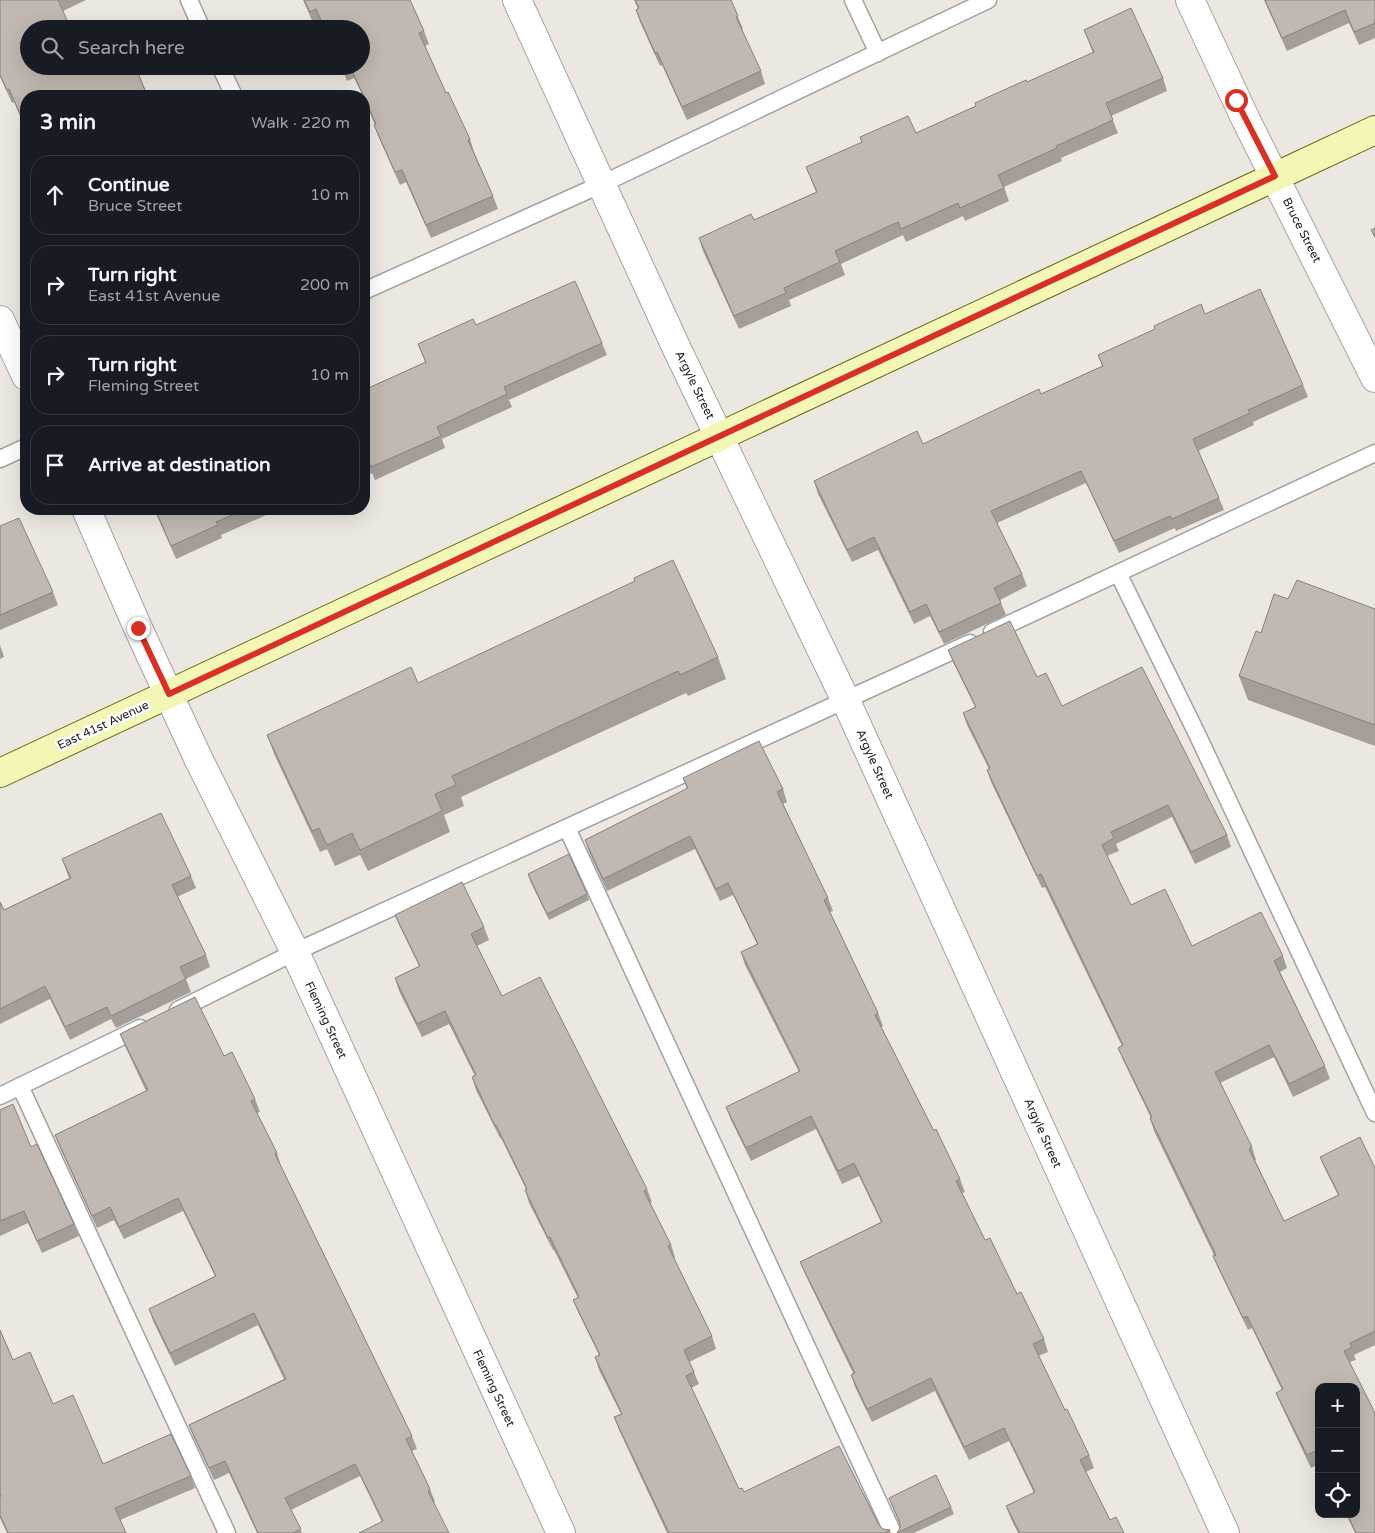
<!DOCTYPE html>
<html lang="en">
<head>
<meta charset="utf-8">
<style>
	:root { --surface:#171b24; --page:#242831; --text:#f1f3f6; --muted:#9ea1a6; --line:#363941 }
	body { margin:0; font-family:"Varela Round",sans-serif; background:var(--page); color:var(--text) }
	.controls { position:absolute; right:15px; bottom:15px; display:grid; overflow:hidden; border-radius:10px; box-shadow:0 5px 20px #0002 }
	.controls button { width:45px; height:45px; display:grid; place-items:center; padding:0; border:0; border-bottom:1px solid var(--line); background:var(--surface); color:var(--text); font:25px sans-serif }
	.stop { position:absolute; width:15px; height:15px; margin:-11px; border:4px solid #d93025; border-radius:50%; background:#fff }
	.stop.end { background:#d93025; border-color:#fff; box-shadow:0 1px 5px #0008 }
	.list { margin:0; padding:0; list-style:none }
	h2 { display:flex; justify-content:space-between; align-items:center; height:65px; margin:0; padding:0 20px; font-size:21px }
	h2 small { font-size:16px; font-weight:400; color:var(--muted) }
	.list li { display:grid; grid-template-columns:32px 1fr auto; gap:15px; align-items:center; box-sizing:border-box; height:80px; margin:0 10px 10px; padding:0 10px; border:1px solid var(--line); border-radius:20px }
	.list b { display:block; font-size:19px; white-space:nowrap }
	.list p { margin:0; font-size:16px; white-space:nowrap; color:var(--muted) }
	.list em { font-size:16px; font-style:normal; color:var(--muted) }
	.icon { flex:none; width:28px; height:28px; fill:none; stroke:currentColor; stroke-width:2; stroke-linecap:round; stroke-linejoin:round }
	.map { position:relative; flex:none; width:1375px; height:1533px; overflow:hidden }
	.search { position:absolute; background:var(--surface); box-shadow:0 5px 20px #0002; left:20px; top:20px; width:350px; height:55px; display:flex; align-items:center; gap:12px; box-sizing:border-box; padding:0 18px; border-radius:28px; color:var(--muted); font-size:19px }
	.panel { position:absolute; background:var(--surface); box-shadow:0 5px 20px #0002; left:20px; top:90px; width:350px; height:425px; border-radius:20px }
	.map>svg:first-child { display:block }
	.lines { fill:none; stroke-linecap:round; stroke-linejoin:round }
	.lane-casing { stroke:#a2a2a2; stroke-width:19 }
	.street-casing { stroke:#a2a2a2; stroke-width:30 }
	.secondary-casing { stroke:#616b09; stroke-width:30 }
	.lane { stroke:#fff; stroke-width:16 }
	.street { stroke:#fff; stroke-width:28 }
	.secondary { stroke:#f3f6b5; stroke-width:28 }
	.wall { fill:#a59e98 }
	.building { fill:#c0b8b1; stroke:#86817c }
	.route { stroke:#d93025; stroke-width:6 }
	.labels { text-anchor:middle; stroke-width:5; stroke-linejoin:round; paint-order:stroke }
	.street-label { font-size:12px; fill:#1b1b1b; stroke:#fff }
</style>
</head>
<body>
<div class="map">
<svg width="1375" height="1533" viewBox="0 0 1375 1533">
	<rect width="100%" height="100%" fill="#ece8e1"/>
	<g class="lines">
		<defs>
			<g id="lane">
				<polyline points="189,0 202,29"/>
				<polyline points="853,0 878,53"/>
				<polyline points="220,66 234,96"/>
				<polyline points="364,291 602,184 988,0"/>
				<polyline points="0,459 26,447"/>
				<polyline points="1118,573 1198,736 1375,1113"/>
				<polyline points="992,632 1375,453"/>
				<polyline points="567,828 893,1533"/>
				<polyline points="178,1010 295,952 970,643"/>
				<polyline points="20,1086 227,1533"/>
				<polyline points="0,1096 140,1028"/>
			</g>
			<g id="street">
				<polyline points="517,0 677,349 846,701 1225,1533"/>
				<polyline points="1190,0 1246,120 1375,378"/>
				<polyline points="0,320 26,376"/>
				<polyline points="86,509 138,628 198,758 295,952 561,1533"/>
			</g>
			<polyline id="secondary" points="0,773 1375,130"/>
		</defs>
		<use href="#lane" class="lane-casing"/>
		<use href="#street" class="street-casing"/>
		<use href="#secondary" class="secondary-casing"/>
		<use href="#lane" class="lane"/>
		<use href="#street" class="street"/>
		<use href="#secondary" class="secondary"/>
	</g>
	<g class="wall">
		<polygon points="0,0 86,0 63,11 29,66 135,66 148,96 26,96 26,130 14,102 12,103 0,77"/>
		<polygon points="303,0 410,0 424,31 429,44 425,46 446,93 470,139 474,152 493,196 498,209 431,238 406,182 400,185 379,138 374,125 375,125 364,99 364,96 363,96 354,78 347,81 341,66 361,66 361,29 324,29 321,22 314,25"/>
		<polygon points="634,0 731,0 743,29 741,29 761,71 765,84 687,120 662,65 660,66 640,22 636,10 638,9"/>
		<polygon points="1264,0 1375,0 1375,38 1359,45 1349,23 1287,51"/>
		<polygon points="1084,30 1163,78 1167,91 1111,116 1118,133 1061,158 1062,161 1004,187 1009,201 965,221 963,216 906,242 903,235 841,264 845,275 789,300 791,306 739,329 703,251 699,238 754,220 816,192 806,167 916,133 1093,53"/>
		<polygon points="1205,314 1303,385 1308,397 1253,422 1254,425 1198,451 1219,498 1224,510 1176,531 1175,528 1119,553 1086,483 997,523 1022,574 1027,586 1000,600 1006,615 944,644 930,616 914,624 878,550 852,562 818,494 814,481 923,444 1041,394 1102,366 1098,355"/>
		<polygon points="476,325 602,343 607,355 509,400 512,407 442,439 445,448 375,480 372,473 364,477 364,390 425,362 418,344"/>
		<polygon points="154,509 280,509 221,535 222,538 176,559"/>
		<polygon points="0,526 53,592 58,605 0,630"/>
		<polygon points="1288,599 1375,609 1375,746 1248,700 1239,676 1261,633"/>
		<polygon points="0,645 4,657 0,659"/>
		<polygon points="948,650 1037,677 1062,706 1227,835 1231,847 1195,864 1172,817 1116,844 1119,851 1107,856 1131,905 1192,946 1283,956 1287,968 1280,972 1325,1066 1330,1079 1293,1097 1274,1057 1220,1083 1252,1147 1256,1160 1255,1160 1284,1221 1338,1195 1325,1169 1320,1157 1375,1168 1375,1345 1354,1355 1356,1360 1350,1362 1375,1533 1355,1533 1346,1514 1356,1514 1319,1387 1319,1464 1311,1468 1281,1405 1276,1393 1282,1390 1252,1328 1248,1330 1218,1268 1213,1256 1214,1255 1154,1131 1150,1118 1151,1118 1123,1060 1118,1048 1122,1046 1045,887 1042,888 991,782 987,770 989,769 967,725 963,713 975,707 953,662"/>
		<polygon points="718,657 726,679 688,696 686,693 461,797 464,806 444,815 450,832 368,871 360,855 335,866 327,849 320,852 275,756 267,735 418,683"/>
		<polygon points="683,778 783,789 787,802 783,804 828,898 833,911 830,912 878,1013 883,1026 881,1027 934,1131 960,1179 965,1192 962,1193 985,1240 1044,1339 1048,1352 1038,1356 1065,1410 1089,1455 1094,1468 1086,1472 1110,1520 1124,1533 1018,1533 1011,1519 1006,1506 1034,1493 1009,1441 969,1460 935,1391 872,1422 855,1387 851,1375 853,1373 805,1274 800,1262 881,1222 859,1176 842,1184 816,1129 751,1161 731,1120 726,1107 799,1072 745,965 741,952 757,944 733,895 720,901 695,849 607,891 589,852 585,840 687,789"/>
		<polygon points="62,859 191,876 196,888 177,897 206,955 210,967 186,979 191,992 116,1028 111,1019 70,1040 50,999 0,1024 0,902 4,910 69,878"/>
		<polygon points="528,874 587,894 589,900 549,920 530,881"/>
		<polygon points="395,915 484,927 489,940 477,946 502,996 647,1189 652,1202 650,1203 671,1245 675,1257 674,1258 712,1336 716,1349 689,1362 694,1372 699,1384 691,1388 739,1489 744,1492 879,1525 883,1529 890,1530 891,1533 667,1533 619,1430 614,1417 621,1414 599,1370 595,1357 599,1355 578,1312 573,1300 578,1298 554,1250 553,1250 529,1203 525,1190 526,1189 501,1138 500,1138 476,1090 472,1077 475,1076 449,1024 422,1037 399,991 395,978 419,966 400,927"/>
		<polygon points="120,1034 224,1056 255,1099 260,1112 257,1113 277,1153 281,1166 412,1436 417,1449 412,1451 430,1489 435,1502 382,1522 360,1476 291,1510 302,1533 257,1533 229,1473 214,1480 194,1438 189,1425 284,1379 258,1325 175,1366 153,1321 149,1309 215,1276 183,1211 124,1239 114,1220 97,1228 60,1148 55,1135 146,1091 125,1046"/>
		<polygon points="0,1110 31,1147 74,1224 79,1236 42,1253 28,1223 0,1236"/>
		<polygon points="0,1330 13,1360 53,1404 103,1464 191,1476 195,1488 120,1520 126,1533 7,1533 0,1518"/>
		<polygon points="889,1498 951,1507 954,1514 914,1533 897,1533 900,1528 900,1525"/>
	</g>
	<g class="building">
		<polygon points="0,0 58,0 71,29 29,29 29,66 135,66 147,95 144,96 26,96 26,127 9,89 7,90 0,75"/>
		<polygon points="304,0 410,0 424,31 419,33 446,93 448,92 470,139 468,140 493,196 426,225 402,170 395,172 374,125 376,124 350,66 361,66 361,29 325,29 316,9 310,12"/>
		<polygon points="635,0 731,0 738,16 736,17 761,71 682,107 657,52 655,53 636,10 639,8"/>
		<polygon points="1265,0 1375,0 1375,23 1354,32 1345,10 1282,38"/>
		<polygon points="1131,8 1163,78 1106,103 1113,120 1056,146 1057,148 998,175 1004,188 960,208 958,203 901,229 898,222 835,251 840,262 784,288 786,293 734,316 699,238 751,214 754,220 817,192 806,167 862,142 860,137 908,116 916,133 976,106 975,103 1026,80 1027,82 1094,52 1084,30"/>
		<polygon points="1375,228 1375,237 1371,230"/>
		<polygon points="575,281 602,343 504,387 507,394 437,427 441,436 371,467 368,460 364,462 364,390 426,362 418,344 473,319 476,325"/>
		<polygon points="1260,289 1303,385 1248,410 1250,413 1193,439 1219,498 1172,519 1170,516 1114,541 1081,471 991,511 1022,574 994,588 1001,603 939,632 926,604 910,612 874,537 847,550 814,481 917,431 923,444 1039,389 1041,394 1103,366 1098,355 1155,329 1154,326 1201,304 1205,314"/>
		<polygon points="155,509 247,509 216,522 218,525 171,546"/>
		<polygon points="19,518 53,592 0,615 0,526"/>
		<polygon points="673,560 718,657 680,675 678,671 452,776 456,785 435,794 442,811 360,850 352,833 327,845 319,828 312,831 267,735 411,667 418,683 635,581 634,578"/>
		<polygon points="1297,580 1375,609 1375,725 1239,676 1256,631 1261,633 1274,594 1288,599"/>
		<polygon points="1010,621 1037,677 1046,673 1062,706 1142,667 1227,835 1191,852 1168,805 1111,832 1114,838 1102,845 1131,905 1165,889 1192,946 1261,912 1283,956 1274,961 1325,1066 1289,1084 1269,1045 1215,1072 1252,1147 1249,1149 1284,1221 1339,1195 1320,1157 1360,1137 1375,1168 1375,1331 1350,1343 1352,1347 1344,1351 1375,1413 1375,1533 1356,1533 1347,1514 1356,1514 1356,1387 1319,1387 1319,1457 1316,1451 1307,1455 1276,1393 1283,1389 1247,1316 1243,1318 1213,1256 1216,1255 1150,1118 1152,1117 1118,1048 1123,1045 1041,874 1037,876 987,770 990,768 963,713 976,707 948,650"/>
		<polygon points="759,741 783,789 777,792 828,898 824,900 878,1013 875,1015 934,1131 936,1129 960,1179 956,1181 985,1240 990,1238 1017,1294 1021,1292 1044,1339 1033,1344 1065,1410 1067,1409 1089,1455 1080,1460 1110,1520 1116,1517 1124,1533 1020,1533 1006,1506 1035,1492 1004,1428 964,1447 931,1378 867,1409 851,1375 855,1373 800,1262 882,1222 854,1163 838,1171 811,1116 746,1148 726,1107 800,1071 741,952 758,944 728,883 716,889 690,836 603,879 585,840 688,788 683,778"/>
		<polygon points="161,813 191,876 172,885 206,955 180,967 186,979 111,1016 107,1007 65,1027 45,986 0,1009 0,902 4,910 71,878 62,859"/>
		<polygon points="569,854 587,894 547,914 528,874"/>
		<polygon points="462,882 484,927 471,934 502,996 540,977 647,1189 644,1191 671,1245 668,1246 712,1336 684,1350 694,1372 686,1376 739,1489 742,1488 744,1492 839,1446 879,1525 883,1529 890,1530 884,1533 669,1533 614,1417 622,1414 595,1357 600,1355 573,1300 579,1297 550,1237 548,1238 525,1190 527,1189 496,1125 495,1126 472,1077 476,1075 445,1011 417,1024 395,978 420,966 395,915"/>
		<polygon points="195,997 224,1056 232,1052 255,1099 251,1101 277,1153 275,1154 412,1436 406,1439 430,1489 428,1491 449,1533 359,1533 383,1521 355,1464 285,1498 301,1529 293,1533 258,1533 225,1461 209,1468 189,1425 286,1379 254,1313 170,1353 149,1309 216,1276 178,1198 119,1227 110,1207 92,1216 55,1135 148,1090 120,1034"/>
		<polygon points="13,1104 31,1147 37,1144 74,1224 37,1241 24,1211 0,1221 0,1110"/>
		<polygon points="0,1330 13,1360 30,1352 53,1404 73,1395 103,1464 171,1434 191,1476 115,1508 126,1533 8,1533 0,1515 0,1497 1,1496 0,1493"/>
		<polygon points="936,1475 951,1507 897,1533 900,1528 900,1523 889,1498"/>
	</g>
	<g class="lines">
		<polyline class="route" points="138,628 169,694 1275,176 1236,100"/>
	</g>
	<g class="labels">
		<g class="street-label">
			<text transform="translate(1302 230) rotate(63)" y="4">Bruce Street</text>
			<text transform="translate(695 385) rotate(64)" y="4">Argyle Street</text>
			<text transform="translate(103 725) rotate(-25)" y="4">East 41st Avenue</text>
			<text transform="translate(875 764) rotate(66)" y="4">Argyle Street</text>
			<text transform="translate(326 1020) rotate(65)" y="4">Fleming Street</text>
			<text transform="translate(1043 1133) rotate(66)" y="4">Argyle Street</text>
			<text transform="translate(494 1388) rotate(65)" y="4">Fleming Street</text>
		</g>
	</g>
</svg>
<div class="controls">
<button>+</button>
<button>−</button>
<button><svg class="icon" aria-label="locate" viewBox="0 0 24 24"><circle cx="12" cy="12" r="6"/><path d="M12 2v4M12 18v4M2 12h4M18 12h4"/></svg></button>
</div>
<div class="stop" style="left:1236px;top:100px"></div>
<div class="stop end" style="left:138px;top:628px"></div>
<div class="search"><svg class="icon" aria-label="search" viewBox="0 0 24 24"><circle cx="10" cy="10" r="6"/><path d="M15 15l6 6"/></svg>Search here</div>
<section class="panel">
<h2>3 min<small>Walk · 220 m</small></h2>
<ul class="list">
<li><svg class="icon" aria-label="ahead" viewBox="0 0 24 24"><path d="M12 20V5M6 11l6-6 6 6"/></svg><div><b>Continue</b><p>Bruce Street</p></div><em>10 m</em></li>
<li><svg class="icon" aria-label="right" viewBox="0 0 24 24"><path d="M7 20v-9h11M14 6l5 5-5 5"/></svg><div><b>Turn right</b><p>East 41st Avenue</p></div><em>200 m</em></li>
<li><svg class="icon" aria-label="right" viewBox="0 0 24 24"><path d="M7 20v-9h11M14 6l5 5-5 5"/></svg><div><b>Turn right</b><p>Fleming Street</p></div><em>10 m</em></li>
<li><svg class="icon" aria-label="arrive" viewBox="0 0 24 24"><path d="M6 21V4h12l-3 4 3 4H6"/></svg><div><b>Arrive at destination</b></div></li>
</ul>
</section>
</div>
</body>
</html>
